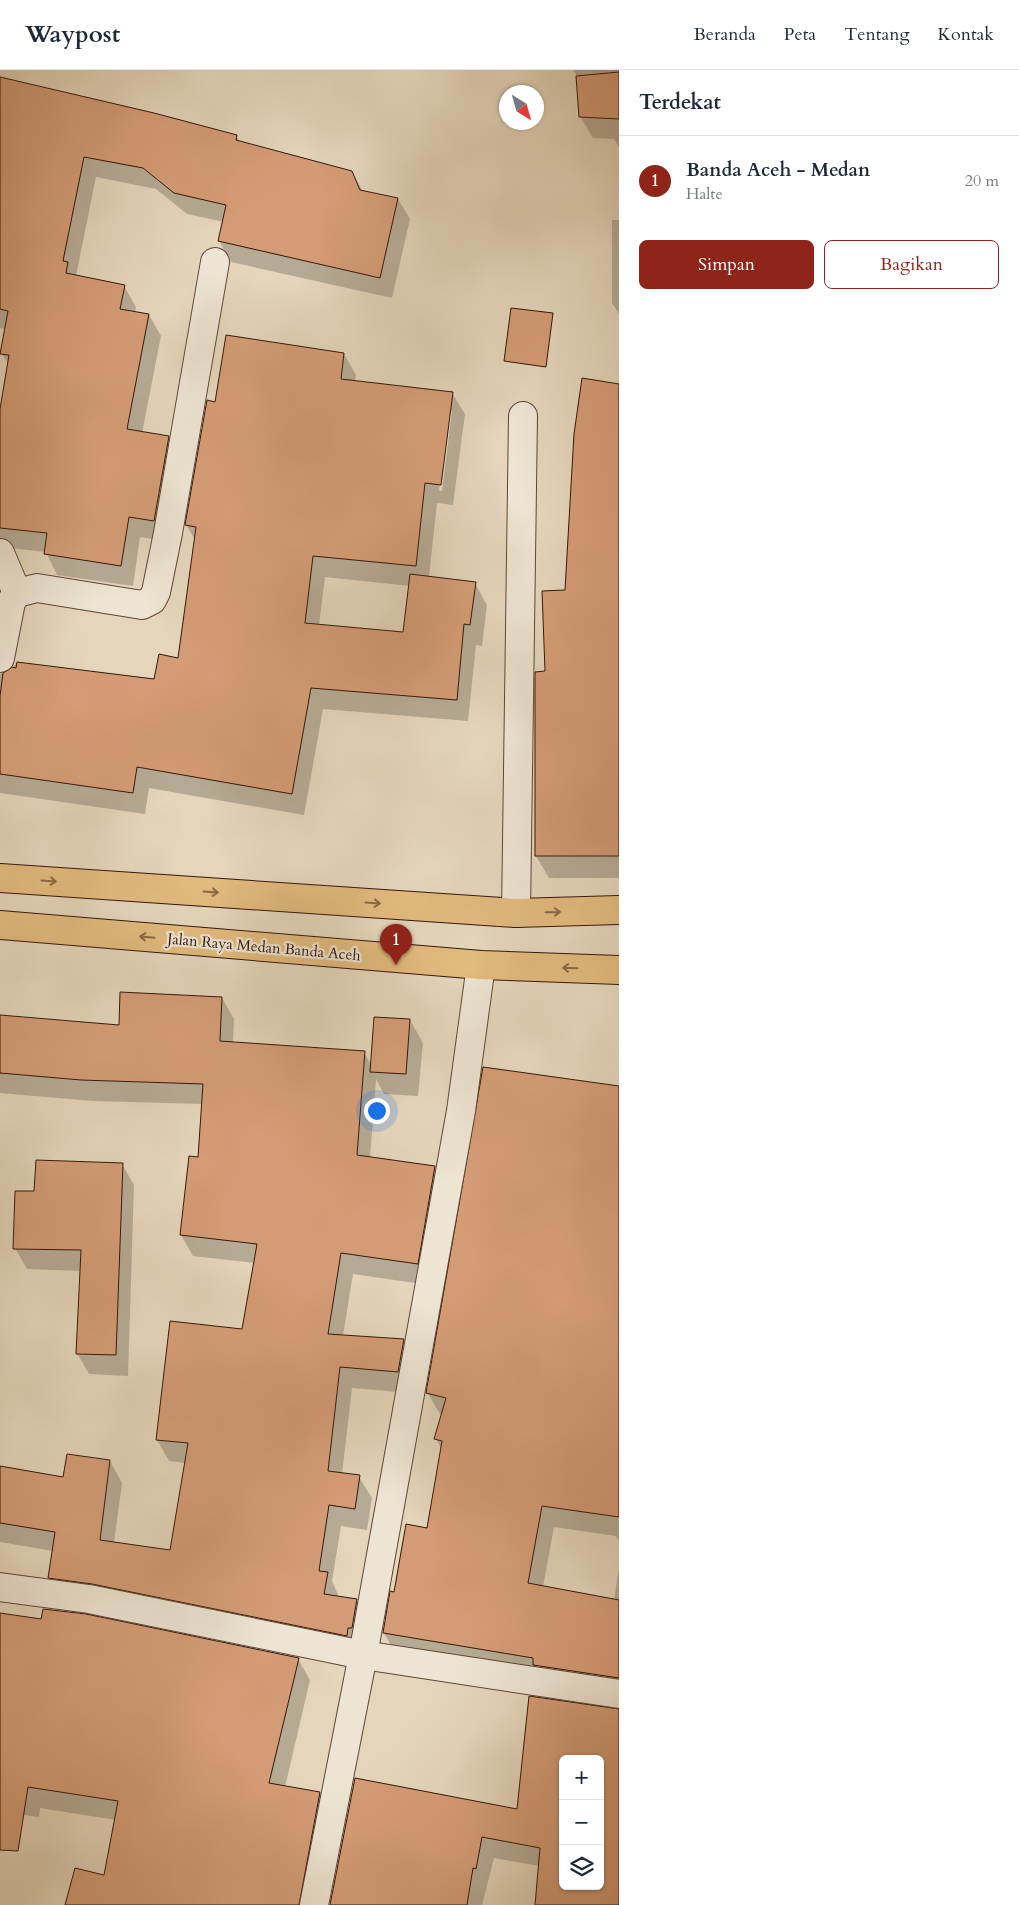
<!DOCTYPE html>
<html lang="id">
<head>
<meta charset="utf-8">
<style>
	:root { --surface:#fff; --page:#f6f6f7; --text:#1f2937; --muted:#747a83; --line:#e0e1e3; --accent:#8f2418 }
	body { margin:0; font-family:Cardo,serif; background:var(--page); color:var(--text) }
	.controls { position:absolute; right:15px; bottom:15px; display:grid; overflow:hidden; border-radius:8px; box-shadow:0 1px 4px #0004 }
	.controls button { width:45px; height:45px; display:grid; place-items:center; padding:0; border:0; border-bottom:1px solid var(--line); background:var(--surface); color:var(--text); font:25px sans-serif }
	.compass { position:absolute; left:499px; top:15px; width:45px; height:45px; border-radius:50%; background:var(--surface); box-shadow:0 1px 4px #0004; rotate:143deg }
	.you { position:absolute; left:376px; top:1040px; width:18px; height:18px; margin:-12px; border:4px solid #fff; border-radius:50%; background:#1a73e8; box-shadow:0 0 0 8px #1a73e833 }
	.badge { display:grid; place-items:center; width:32px; height:32px; border-radius:50%; background:var(--accent); color:#fff; font-size:16px; font-weight:700 }
	.pin { position:absolute; translate:-50% -41px; filter:drop-shadow(0 1px 2px #0008) }
	.pin::after { content:''; position:absolute; top:26px; width:18px; height:15px; background:inherit; clip-path:polygon(0 0,100% 0,50% 100%) }
	.list { margin:0; padding:0; list-style:none }
	h2 { display:flex; justify-content:space-between; align-items:center; height:65px; margin:0; padding:0 20px; font-size:21px }
	h2 small { font-size:16px; font-weight:400; color:var(--muted) }
	.list li { display:grid; grid-template-columns:32px 1fr auto; gap:15px; align-items:center; box-sizing:border-box; height:90px; padding:0 20px; border-top:1px solid var(--line) }
	.list b { display:block; font-size:19px; white-space:nowrap }
	.list p { margin:0; font-size:16px; white-space:nowrap; color:var(--muted) }
	.list em { font-size:16px; font-style:normal; color:var(--muted) }
	.actions { display:flex; gap:10px; padding:15px 20px }
	.actions a { flex:1; padding:11px 0; border:1px solid var(--accent); border-radius:8px; text-align:center; font-size:18px; color:var(--accent) }
	.actions .main { background:var(--accent); color:#fff }
	.icon { flex:none; width:28px; height:28px; fill:none; stroke:currentColor; stroke-width:2; stroke-linecap:round; stroke-linejoin:round }
	.map { position:relative; flex:none; width:619px; height:1835px; overflow:hidden }
	header { display:flex; align-items:center; gap:30px; box-sizing:border-box; height:70px; padding:0 25px; background:var(--surface); border-bottom:1px solid var(--line) }
	header strong { font-size:24px }
	nav { display:flex; gap:28px; margin-inline-start:auto; font-size:18px }
	main { display:flex }
	aside { flex:1; background:var(--surface) }
	.map>svg:first-child { display:block }
	.shadow { fill:#0003; fill-rule:evenodd }
	.building { fill:#d49c76; stroke:#331707; fill-rule:evenodd }
	.lines { fill:none; stroke-linecap:round; stroke-linejoin:round }
	.street-casing { stroke:#5f4634; stroke-width:30 }
	.highway-casing { stroke:#331707; stroke-width:30 }
	.street { stroke:#ede4d3; stroke-width:28 }
	.highway { stroke:#e2ba7e; stroke-width:28 }
	.oneway { stroke:#8a6842 }
	.labels { text-anchor:middle; stroke-width:4.5; stroke-linejoin:round; paint-order:stroke }
	.street-label { font-size:15px; fill:#331707; stroke:#ede4d3 }
</style>
</head>
<body>
<header>
<strong>Waypost</strong>
<nav><a>Beranda</a><a>Peta</a><a>Tentang</a><a>Kontak</a></nav>
</header>
<main>
<div class="map">
<svg width="619" height="1835" viewBox="0 0 619 1835">
	<rect width="100%" height="100%" fill="#e4d5bb"/>
	<filter id="stains"><feTurbulence type="fractalNoise" baseFrequency=".004" numOctaves="4"/><feColorMatrix values="0 0 0 0 .2 0 0 0 0 .09 0 0 0 0 .02 0 0 0 .5 -.17"/></filter>
	<radialGradient id="worn" r=".72"><stop offset=".6" stop-color="#630" stop-opacity="0"/><stop offset="1" stop-color="#630" stop-opacity=".3"/></radialGradient>
	<g class="shadow">
		<polygon points="573,0 619,0 619,77 614,69 593,68 580,46 577,6"/>
		<polygon points="0,8 237,66 239,72 352,102 363,122 398,129 410,149 392,228 231,192 219,171 224,152 187,144 156,119 96,107 76,206 124,216 136,237 135,243 149,245 161,266 142,363 168,367 180,388 166,471 140,467 133,516 57,505 46,482 0,477 0,346 9,295 2,284 6,259 0,258"/>
		<polygon points="612,150 619,150 619,244 612,233"/>
		<path d="M344,284L356,305L355,312L452,323L465,344L453,435L437,433L429,507L475,513L487,535L482,576L476,575L468,651L323,639L304,745L149,718L145,744L0,723V604L12,599L16,593L155,611L179,589L196,471L186,455L216,333ZM449,341H452L442,421H439ZM325,507L410,516L404,563L319,555Z"/>
		<polygon points="583,310 619,315 619,808 549,808 536,786 536,603 546,603 566,521"/>
		<polygon points="222,928 234,949 233,973 364,982 372,996 410,950 423,973 418,1026 384,1024 376,1009 370,1088 434,1098 447,1119 429,1215 353,1204 343,1266 403,1271 415,1292 410,1323 352,1318 342,1404 359,1407 372,1428 367,1460 341,1456 332,1511 339,1527 356,1530 369,1551 364,1579 61,1529 49,1507 53,1481 0,1472 0,1397 64,1408 110,1391 122,1413 114,1473 172,1481 186,1393 169,1391 157,1370 243,1260 255,1193 193,1186 181,1165 199,1088 203,1034 93,1031 0,1023 0,947 120,957"/>
		<polygon points="484,998 619,1017 619,1471 616,1466 554,1457 543,1517 614,1531 619,1497 619,1627 396,1584 384,1563 395,1523 428,1459 442,1380 436,1369 443,1345 440,1344 427,1322"/>
		<polygon points="122,1094 134,1115 128,1306 89,1304 77,1283 81,1201 27,1199 15,1178"/>
		<polygon points="0,1544 298,1589 310,1610 285,1717 320,1723 332,1744 314,1835 67,1835 105,1807 116,1750 40,1738 39,1747 0,1742"/>
		<path d="M530,1628L619,1641V1835H536L540,1796L494,1788L482,1835H331L518,1741ZM563,1689H600V1816H563Z"/>
	</g>
	<g class="building">
		<polygon points="619,2 619,49 579,47 576,6"/>
		<polygon points="0,7 154,43 237,65 236,70 352,101 360,120 398,128 380,208 218,171 226,135 174,123 143,98 84,87 63,191 68,192 66,203 125,215 120,239 149,244 127,359 169,366 154,451 129,447 121,496 44,484 47,463 0,458 0,339 9,285 0,284 8,241 0,239"/>
		<polygon points="511,238 553,243 546,297 504,291"/>
		<polygon points="226,265 344,283 341,309 453,322 441,415 425,413 416,496 313,486 305,553 403,562 410,504 476,512 470,555 464,554 457,630 311,618 292,724 137,697 133,723 0,704 0,626 3,603 12,597 16,598 17,592 154,609 159,584 178,588 196,457 185,455 207,330 215,332"/>
		<polygon points="582,308 619,314 619,786 535,786 535,602 545,601 542,521 565,520 574,364"/>
		<polygon points="120,922 222,927 220,971 365,981 357,1085 435,1096 418,1194 341,1183 328,1264 404,1269 398,1302 340,1297 328,1401 360,1405 355,1439 329,1435 319,1501 328,1502 324,1524 357,1529 352,1558 348,1558 347,1566 92,1514 48,1508 55,1462 0,1453 0,1396 63,1407 67,1384 110,1390 100,1470 170,1480 188,1373 156,1370 170,1251 242,1259 257,1174 180,1165 189,1086 198,1087 203,1014 81,1010 0,1003 0,945 119,955"/>
		<polygon points="374,947 410,949 406,1004 370,1002"/>
		<polygon points="483,997 619,1016 619,1447 542,1436 528,1513 619,1530 619,1608 533,1595 533,1588 383,1563 390,1521 394,1522 406,1454 427,1458 442,1371 434,1369 446,1328 426,1323"/>
		<polygon points="36,1090 123,1093 116,1285 76,1284 81,1180 13,1179 15,1121 34,1121"/>
		<polygon points="43,1539 86,1544 299,1588 269,1713 320,1722 299,1835 65,1835 75,1798 104,1805 118,1731 28,1717 18,1781 0,1780 0,1543 41,1549"/>
		<path d="M529,1626L619,1639V1835H535L540,1778L482,1767L476,1799L473,1798L467,1835H330L355,1708L517,1739ZM563,1689H600V1816H563Z"/>
	</g>
	<g class="lines">
		<defs>
			<g id="street">
				<polyline points="0,483 17,523"/>
				<polyline points="0,588 11,532 17,523 37,518 142,535 152,530 156,522 168,463 215,192"/>
				<polyline points="516,843 523,346"/>
				<polyline points="0,1517 89,1529 363,1585 619,1624"/>
				<polyline points="314,1835 363,1585 461,1041 481,895"/>
			</g>
			<g id="highway">
				<polyline points="0,808 516,843 619,840"/>
				<polyline points="0,855 481,895 619,900"/>
			</g>
		</defs>
		<use href="#street" class="street-casing"/>
		<use href="#highway" class="highway-casing"/>
		<use href="#street" class="street"/>
		<use href="#highway" class="highway"/>
	</g>
	<defs><path id="oneway-shaft" d="M-6 0H5M1.5-3L5.5 0L1.5 3" fill="none" stroke-width="1.6" stroke-linecap="round" stroke-linejoin="round" transform="scale(1.25)"/></defs>
	<g class="oneway">
		<use href="#oneway-shaft" transform="translate(49 811) rotate(4)"/>
		<use href="#oneway-shaft" transform="translate(211 822) rotate(4)"/>
		<use href="#oneway-shaft" transform="translate(373 833) rotate(4)"/>
		<use href="#oneway-shaft" transform="translate(553 842) rotate(-1)"/>
		<use href="#oneway-shaft" transform="translate(147 867) rotate(-175)"/>
		<use href="#oneway-shaft" transform="translate(570 898) rotate(-178)"/>
	</g>
	<g class="labels">
		<g class="street-label">
			<text transform="translate(264 877) rotate(5)" y="5">Jalan Raya Medan Banda Aceh</text>
		</g>
	</g>
	<rect width="100%" height="100%" filter="url(#stains)"/>
	<rect width="100%" height="100%" fill="url(#worn)"/>
</svg>
<div class="controls">
<button>+</button>
<button>−</button>
<button><svg class="icon" aria-label="layers" viewBox="0 0 24 24"><path d="M12 4l9 5-9 5-9-5zM3 14l9 5 9-5"/></svg></button>
</div>
<svg class="compass" viewBox="-18 -18 36 36"><path d="M0-13l5 13h-10z" fill="#e53935"/><path d="M0 13l5-13h-10z" fill="#747a83"/></svg>
<div class="you"></div>
<div class="pin badge" style="left:396px;top:895px">1</div>
</div>
<aside>
<h2>Terdekat<small></small></h2>
<ul class="list">
<li><span class="badge">1</span><div><b>Banda Aceh - Medan</b><p>Halte</p></div><em>20 m</em></li>
</ul>
<div class="actions"><a class="main">Simpan</a><a>Bagikan</a></div>
</aside>
</main>
</body>
</html>
